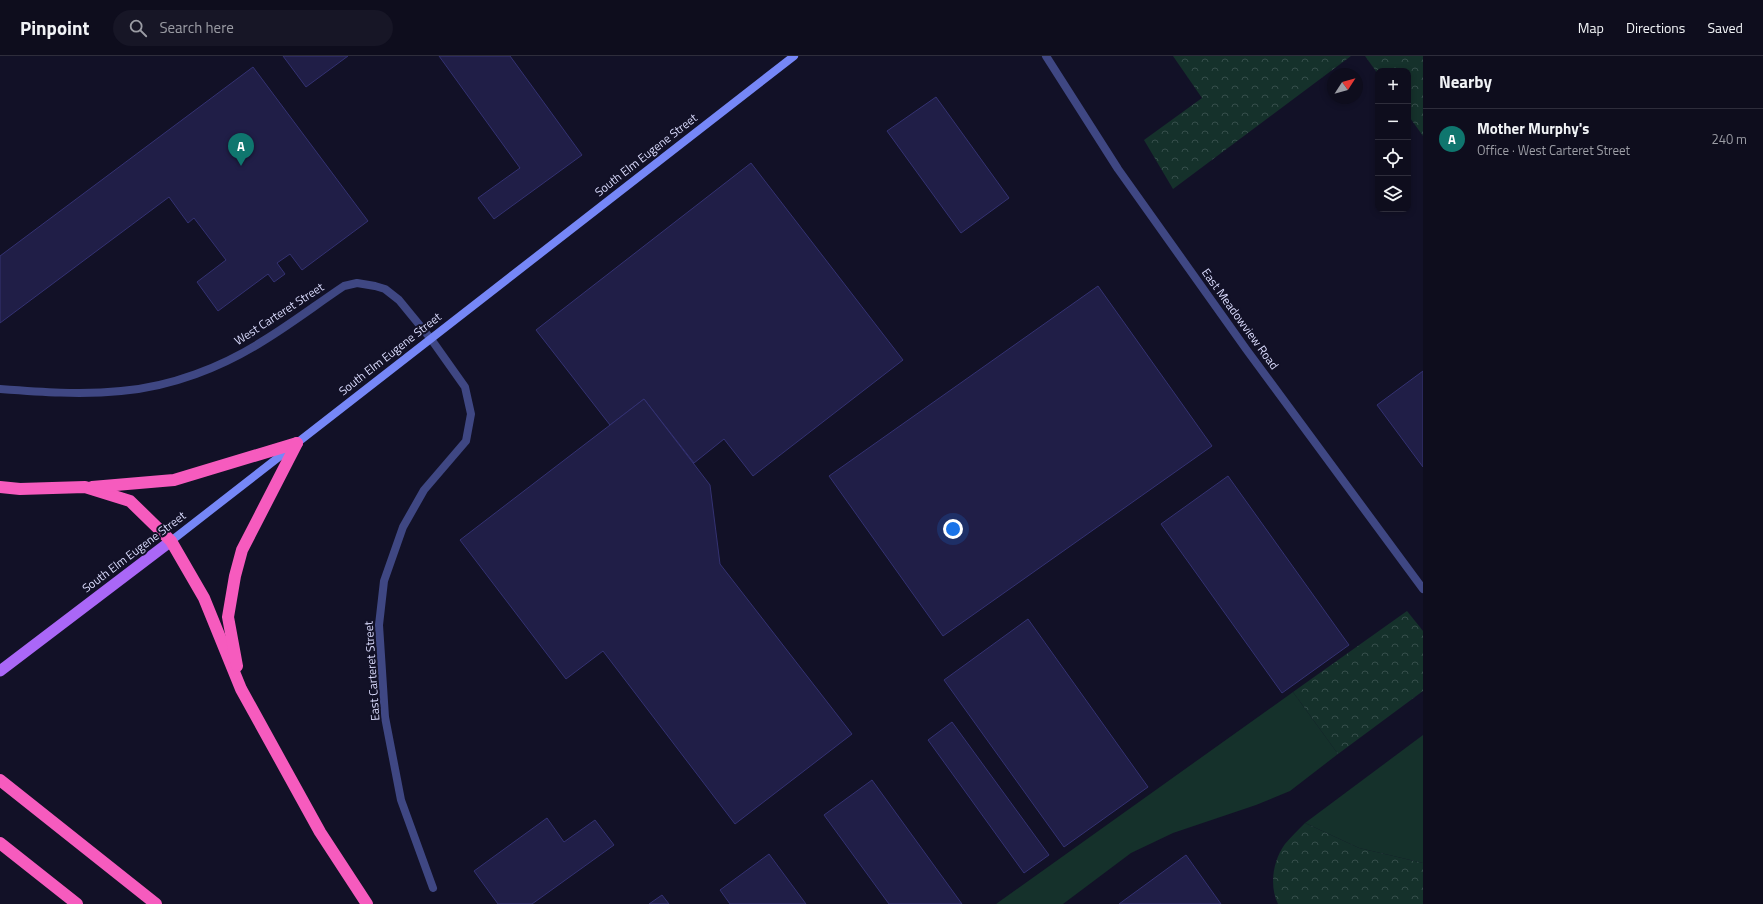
<!DOCTYPE html>
<html lang="en">
<head>
<meta charset="utf-8">
<style>
	:root { --surface:#0e0d1d; --page:#171626; --text:#f1f3f6; --muted:#9b9ca4; --line:#2e2d3b; --accent:#0f766e }
	body { margin:0; font-family:"Titillium Web",sans-serif; background:var(--page); color:var(--text) }
	.controls { position:absolute; right:12px; top:12px; display:grid; overflow:hidden; border-radius:8px; box-shadow:0 2px 6px #0003 }
	.controls button { width:36px; height:36px; display:grid; place-items:center; padding:0; border:0; border-bottom:1px solid var(--line); background:var(--surface); color:var(--text); font:20px sans-serif }
	.compass { position:absolute; left:1327px; top:12px; width:36px; height:36px; border-radius:50%; background:var(--surface); box-shadow:0 2px 6px #0003; rotate:54deg }
	.you { position:absolute; left:953px; top:473px; width:14px; height:14px; margin:-10px; border:3px solid #fff; border-radius:50%; background:#1a73e8; box-shadow:0 0 0 6px #1a73e833 }
	.badge { display:grid; place-items:center; width:26px; height:26px; border-radius:50%; background:var(--accent); color:#fff; font-size:13px; font-weight:700 }
	.pin { position:absolute; translate:-50% -33px; filter:drop-shadow(0 1px 2px #0008) }
	.pin::after { content:''; position:absolute; top:21px; width:14px; height:12px; background:inherit; clip-path:polygon(0 0,100% 0,50% 100%) }
	.list { margin:0; padding:0; list-style:none }
	h2 { display:flex; justify-content:space-between; align-items:center; height:52px; margin:0; padding:0 16px; font-size:17px }
	h2 small { font-size:13px; font-weight:400; color:var(--muted) }
	.list li { display:grid; grid-template-columns:26px 1fr auto; gap:12px; align-items:center; box-sizing:border-box; height:60px; padding:0 16px; border-top:1px solid var(--line) }
	.list b { display:block; font-size:15px; white-space:nowrap }
	.list p { margin:0; font-size:13px; white-space:nowrap; color:var(--muted) }
	.list em { font-size:13px; font-style:normal; color:var(--muted) }
	.icon { flex:none; width:22px; height:22px; fill:none; stroke:currentColor; stroke-width:2; stroke-linecap:round; stroke-linejoin:round }
	.map { position:relative; flex:none; width:1423px; height:848px; overflow:hidden }
	header { display:flex; align-items:center; gap:24px; box-sizing:border-box; height:56px; padding:0 20px; background:var(--surface); border-bottom:1px solid var(--line) }
	header strong { font-size:19px }
	nav { display:flex; gap:22px; margin-inline-start:auto; font-size:14px }
	.search { width:280px; height:36px; background:var(--page); display:flex; align-items:center; gap:10px; box-sizing:border-box; padding:0 14px; border-radius:22px; color:var(--muted); font-size:15px }
	main { display:flex }
	aside { flex:1; background:var(--surface) }
	.map>svg:first-child { display:block }
	.grass { fill:#15312b }
	.forest { fill:url(#forest-crowns) }
	.building { fill:#201e47; stroke:#343272 }
	.lines { fill:none; stroke-linecap:round; stroke-linejoin:round }
	.minor { stroke:#3f4783; stroke-width:8 }
	.secondary { stroke:#7687f7; stroke-width:8 }
	.primary { stroke:#aa67f7; stroke-width:11 }
	.motorway { stroke:#f65bbe; stroke-width:12 }
	.labels { text-anchor:middle; stroke-width:4; stroke-linejoin:round; paint-order:stroke }
	.street-label { font-size:12px; fill:#dadbfd; stroke:#121127 }
</style>
</head>
<body>
<header>
<strong>Pinpoint</strong>
<div class="search"><svg class="icon" aria-label="search" viewBox="0 0 24 24"><circle cx="10" cy="10" r="6"/><path d="M15 15l6 6"/></svg>Search here</div>
<nav><a>Map</a><a>Directions</a><a>Saved</a></nav>
</header>
<main>
<div class="map">
<svg width="1423" height="848" viewBox="0 0 1423 848">
	<defs>
		<pattern id="forest-crowns" width="20" height="18" patternUnits="userSpaceOnUse"><rect width="20" height="18" fill="#15312b"/><path d="M2 6a3 3 0 1 1 6 0M12 15a3 3 0 1 1 6 0" fill="none" stroke="#364e4b"/></pattern>
	</defs>
	<rect width="100%" height="100%" fill="#121127"/>
	<g class="grass">
		<polygon points="1293,636 1338,698 1290,735 1256,749 1173,777 1131,797 1063,848 996,848"/>
		<polygon points="1423,679 1423,807 1359,792 1305,767"/>
	</g>
	<g class="forest">
		<polygon points="1173,0 1351,0 1173,133 1144,84 1202,42"/>
		<polygon points="1365,0 1423,0 1423,80 1408,59 1408,15 1378,15 1378,18"/>
		<polygon points="1407,555 1423,575 1423,635 1338,698 1293,636"/>
		<path d="M1305,767L1359,792L1423,807V848H1278C1269,830 1273,804 1285,788C1291,781 1298,774 1305,767Z"/>
	</g>
	<g class="building">
		<polygon points="283,0 348,0 306,31"/>
		<polygon points="439,0 510,0 582,99 494,163 478,142 520,112"/>
		<polygon points="253,11 368,165 302,214 290,198 277,207 285,218 274,226 268,218 218,255 197,226 226,204 194,162 188,167 169,141 0,267 0,200"/>
		<polygon points="936,41 1009,142 961,177 887,75"/>
		<polygon points="751,107 903,304 753,420 724,383 694,407 644,343 610,369 536,274"/>
		<polygon points="1098,230 1212,390 943,580 829,420"/>
		<polygon points="1423,315 1423,411 1377,349"/>
		<polygon points="644,343 710,429 720,508 852,678 735,768 603,595 566,623 460,484"/>
		<polygon points="1228,420 1349,589 1282,637 1161,468"/>
		<polygon points="1028,563 1148,731 1064,791 944,624"/>
		<polygon points="952,666 1049,799 1024,817 928,684"/>
		<polygon points="872,724 962,848 889,848 824,759"/>
		<polygon points="547,762 564,786 595,764 614,789 532,848 498,848 474,815"/>
		<polygon points="769,798 806,848 730,848 720,834"/>
		<polygon points="1186,799 1221,848 1119,848"/>
		<polygon points="662,839 669,848 649,848"/>
	</g>
	<g class="lines">
		<g class="minor">
			<polyline points="1046,0 1118,113 1246,293 1423,533"/>
			<path d="M0,333C40,336 81,339 121,335C171,331 222,311 263,285C291,268 317,248 344,230L357,227L375,230L385,233L399,244L431,283L465,331L471,358L466,385L424,434L403,471L384,525L379,569L385,661L401,744L433,832"/>
		</g>
		<polyline class="secondary" points="171,485 794,0"/>
		<polyline class="primary" points="0,615 171,485"/>
		<g class="motorway">
			<polyline points="0,431 20,433 85,431 130,445 171,485 204,542 241,633 320,776 367,848"/>
			<polyline points="92,431 174,424 297,387"/>
			<polyline points="237,610 228,561 235,520 242,494 297,387"/>
			<polyline points="0,724 156,848"/>
			<polyline points="0,787 77,848"/>
		</g>
	</g>
	<g class="labels">
		<g class="street-label">
			<text transform="translate(646 99) rotate(-38)" y="4">South Elm Eugene Street</text>
			<text transform="translate(279 258) rotate(-33)" y="4">West Carteret Street</text>
			<text transform="translate(1240 263) rotate(54)" y="4">East Meadowview Road</text>
			<text transform="translate(390 298) rotate(-38)" y="4">South Elm Eugene Street</text>
			<text transform="translate(134 496) rotate(-37)" y="4">South Elm Eugene Street</text>
			<text transform="translate(372 615) rotate(-94)" y="4">East Carteret Street</text>
		</g>
	</g>
</svg>
<div class="controls">
<button>+</button>
<button>−</button>
<button><svg class="icon" aria-label="locate" viewBox="0 0 24 24"><circle cx="12" cy="12" r="6"/><path d="M12 2v4M12 18v4M2 12h4M18 12h4"/></svg></button>
<button><svg class="icon" aria-label="layers" viewBox="0 0 24 24"><path d="M12 4l9 5-9 5-9-5zM3 14l9 5 9-5"/></svg></button>
</div>
<svg class="compass" viewBox="-18 -18 36 36"><path d="M0-13l5 13h-10z" fill="#e53935"/><path d="M0 13l5-13h-10z" fill="#9b9ca4"/></svg>
<div class="you"></div>
<div class="pin badge" style="left:241px;top:110px">A</div>
</div>
<aside>
<h2>Nearby<small></small></h2>
<ul class="list">
<li><span class="badge">A</span><div><b>Mother Murphy's</b><p>Office · West Carteret Street</p></div><em>240 m</em></li>
</ul>
</aside>
</main>
</body>
</html>
